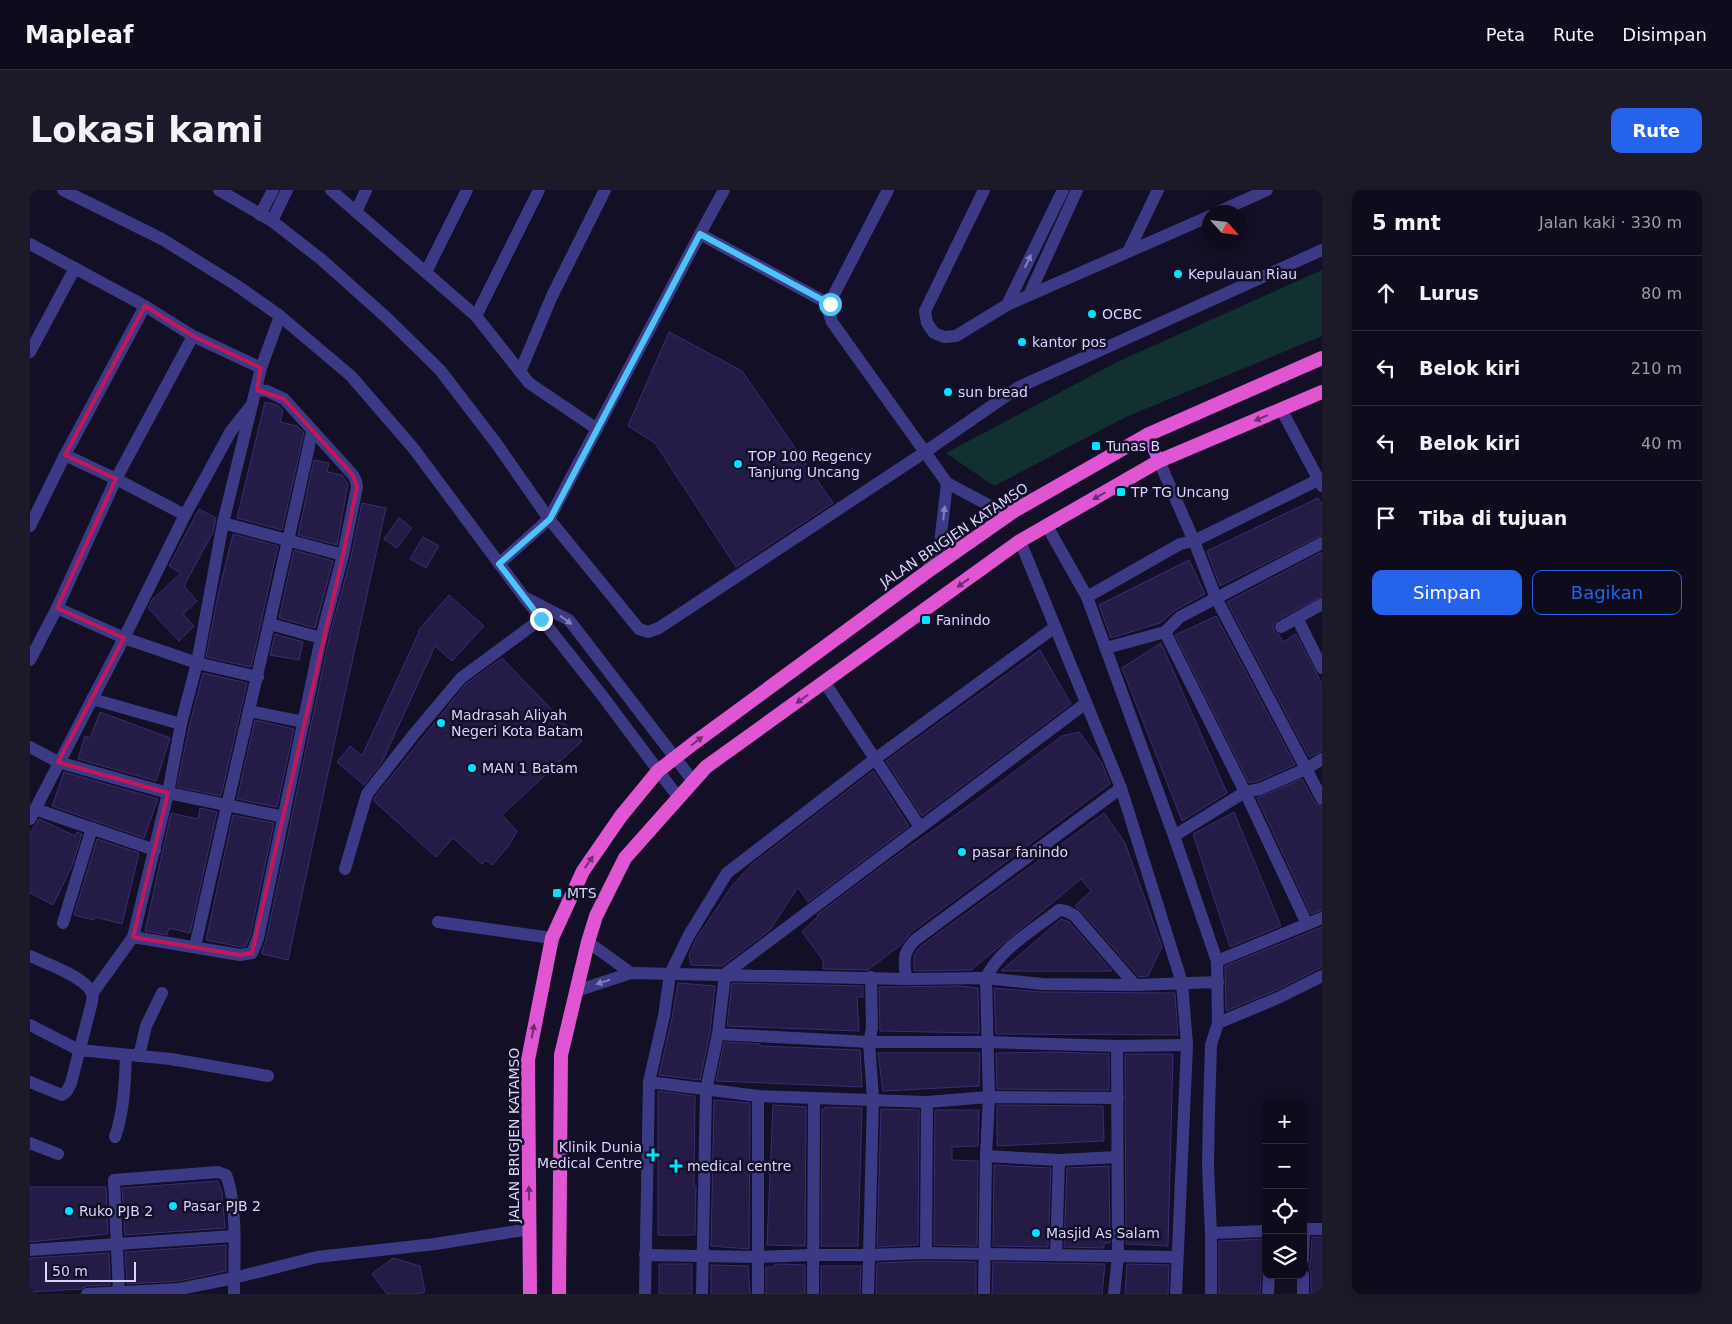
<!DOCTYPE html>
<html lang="id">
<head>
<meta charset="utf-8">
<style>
	:root { --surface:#0e0b1c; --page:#1c1929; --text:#f1f3f6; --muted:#9b9ba3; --line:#2e2b3b; --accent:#2563eb }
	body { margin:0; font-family:"DejaVu Sans",sans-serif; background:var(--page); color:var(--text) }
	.controls { position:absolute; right:15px; bottom:15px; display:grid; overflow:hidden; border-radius:10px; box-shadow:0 2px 12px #0003 }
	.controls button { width:45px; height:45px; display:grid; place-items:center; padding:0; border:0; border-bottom:1px solid var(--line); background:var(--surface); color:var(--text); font:25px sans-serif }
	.compass { position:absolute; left:1172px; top:15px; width:45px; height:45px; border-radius:50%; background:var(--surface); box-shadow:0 2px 12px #0003; rotate:117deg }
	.scale { position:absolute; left:15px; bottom:12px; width:91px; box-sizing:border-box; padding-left:5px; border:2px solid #d9d4ff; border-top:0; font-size:14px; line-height:18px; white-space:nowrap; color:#d9d4ff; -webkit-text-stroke:4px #130f26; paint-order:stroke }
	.stop { position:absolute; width:15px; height:15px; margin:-11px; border:4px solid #4fc3f7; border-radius:50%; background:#fff }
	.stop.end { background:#4fc3f7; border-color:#fff; box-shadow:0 1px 5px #0008 }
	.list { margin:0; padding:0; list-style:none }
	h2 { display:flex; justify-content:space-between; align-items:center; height:65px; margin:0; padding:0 20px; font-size:21px }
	h2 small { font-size:16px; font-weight:400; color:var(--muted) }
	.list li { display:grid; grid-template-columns:32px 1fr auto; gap:15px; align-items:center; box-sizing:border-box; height:75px; padding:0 20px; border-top:1px solid var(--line) }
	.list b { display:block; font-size:19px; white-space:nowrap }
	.list em { font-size:16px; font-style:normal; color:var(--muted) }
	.actions { display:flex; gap:10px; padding:15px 20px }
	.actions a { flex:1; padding:11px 0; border:1px solid var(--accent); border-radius:10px; text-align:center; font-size:18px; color:var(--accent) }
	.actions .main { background:var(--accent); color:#fff }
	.icon { flex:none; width:28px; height:28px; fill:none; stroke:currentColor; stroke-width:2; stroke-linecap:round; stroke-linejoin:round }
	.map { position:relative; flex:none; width:1292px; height:1104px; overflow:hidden; border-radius:10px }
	header { display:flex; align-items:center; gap:30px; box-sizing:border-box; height:70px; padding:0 25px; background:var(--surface); border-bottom:1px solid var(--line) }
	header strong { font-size:24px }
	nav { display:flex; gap:28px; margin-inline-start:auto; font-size:18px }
	.intro { display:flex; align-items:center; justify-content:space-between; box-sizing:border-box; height:120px; padding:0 30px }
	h1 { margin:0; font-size:35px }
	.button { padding:12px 22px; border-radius:10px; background:var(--accent); color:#fff; font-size:18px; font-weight:700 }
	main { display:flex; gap:30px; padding:0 30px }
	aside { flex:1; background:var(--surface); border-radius:10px; box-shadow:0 2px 12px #0003 }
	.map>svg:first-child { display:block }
	.green { fill:#12302f }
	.building { fill:#241b47; stroke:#3b2d73 }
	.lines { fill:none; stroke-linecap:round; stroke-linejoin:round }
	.minor { stroke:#3d3a85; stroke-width:12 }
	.tertiary { stroke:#3d3a85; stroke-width:12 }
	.primary { stroke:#c25bff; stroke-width:12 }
	.trunk { stroke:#e055d1; stroke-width:14 }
	.oneway { fill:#837fbc }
	.oneway2 { fill:#6f2e73 }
	.route { stroke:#4fc3f7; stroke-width:6 }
	.marked { fill:none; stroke:#c2185b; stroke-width:4; stroke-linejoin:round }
	.poi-dot { fill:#00e5ff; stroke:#130f26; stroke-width:2 }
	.labels { text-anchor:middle; stroke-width:5; stroke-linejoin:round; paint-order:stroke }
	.poi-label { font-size:14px; fill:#d9d4ff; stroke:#130f26; text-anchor:start }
	.street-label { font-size:14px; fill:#d9d4ff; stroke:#130f26 }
</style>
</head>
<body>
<header>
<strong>Mapleaf</strong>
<nav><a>Peta</a><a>Rute</a><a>Disimpan</a></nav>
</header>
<div class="intro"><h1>Lokasi kami</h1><a class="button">Rute</a></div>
<main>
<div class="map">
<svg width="1292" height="1104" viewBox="0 0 1292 1104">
	<rect width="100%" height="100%" fill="#130f26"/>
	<polygon class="green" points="1292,80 1292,146 1096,227 964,296 916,263 1087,172"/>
	<g class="building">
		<polygon points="639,142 712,181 803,313 706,377 625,253 598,236"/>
		<polygon points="235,212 247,215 253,220 250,232 267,236 274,243 252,340 207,328"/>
		<polygon points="284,270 299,273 297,282 312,285 318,294 307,355 268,345"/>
		<polygon points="1288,308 1292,314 1292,345 1190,396 1177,361"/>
		<polygon points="332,313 356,318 313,513 258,770 232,764 232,761 236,750 300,444 321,367"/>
		<polygon points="169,319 186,328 183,342 154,396 167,411 153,424 164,436 149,451 118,418 122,410 151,383 139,376"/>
		<polygon points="369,328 382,338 367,358 354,349"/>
		<polygon points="203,344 248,356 221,477 176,467 188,405"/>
		<polygon points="393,347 409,356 396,378 380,369"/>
		<polygon points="264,360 303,371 285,438 249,428"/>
		<polygon points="1292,362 1292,406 1247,430 1243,436 1244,441 1249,445 1253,452 1266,444 1292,494 1292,561 1279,567 1197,412"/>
		<polygon points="1159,370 1175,404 1144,421 1130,433 1081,448 1069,415"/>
		<polygon points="419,405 454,436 422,471 405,456 352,572 334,595 307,572 320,556 332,566 389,442 388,441"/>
		<polygon points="1186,426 1265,575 1228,591 1219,593 1145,445"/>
		<polygon points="245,444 273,452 269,470 240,465"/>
		<polygon points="1131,453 1197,603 1152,631 1092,478"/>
		<polygon points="1010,460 1041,514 892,626 856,571"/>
		<polygon points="472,468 552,551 472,625 487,641 478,657 462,675 456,670 452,674 423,648 406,667 344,611 344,608 436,494"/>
		<polygon points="173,483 217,493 191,606 147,597 159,537"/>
		<polygon points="70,522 140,548 126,591 48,569 55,546 60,548"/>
		<polygon points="225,530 264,539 247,617 207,609"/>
		<polygon points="1049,542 1072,573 1080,594 880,743 872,754 838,780 793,779 793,770 772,742 788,726 787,725 866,666 941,614 1032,546"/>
		<polygon points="843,581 879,636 778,712 768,697 740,740 692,776 661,775 659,766 666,749 702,696 721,675"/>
		<polygon points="34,582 128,609 114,648 22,616"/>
		<polygon points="1272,589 1285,613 1292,617 1292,720 1281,724 1227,608"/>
		<polygon points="170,618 187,622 160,743 139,738 137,745 115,741 141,623 168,629"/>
		<polygon points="1204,622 1251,736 1200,757 1163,644"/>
		<polygon points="1074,623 1095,653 1132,757 1118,786 1109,787 1050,720 1045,716 1061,701 1051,689 941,780 884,781 884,765 891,756"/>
		<polygon points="203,625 244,633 220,746 216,756 211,757 176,750"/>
		<polygon points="9,629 45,646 47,642 52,644 42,676 23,715 0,703 0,643"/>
		<polygon points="67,649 109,663 92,734 65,727 64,730 44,725"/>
		<polygon points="1031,729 1039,732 1082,781 971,781"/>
		<polygon points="1292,737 1292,777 1245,801 1196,821 1195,776"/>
		<polygon points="648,793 685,796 680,843 670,890 629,885 642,828"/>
		<polygon points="702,793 833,796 833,807 827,807 829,841 697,836"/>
		<polygon points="931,796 948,798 949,843 850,841 849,797"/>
		<polygon points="964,798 1012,802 1145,803 1148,845 966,844"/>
		<polygon points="694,852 730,854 730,856 830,860 832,897 686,891"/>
		<polygon points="1025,862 1079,864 1079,900 967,899 966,863"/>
		<polygon points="848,863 950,863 949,896 853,901"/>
		<polygon points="1095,864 1143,864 1138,1056 1096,1054"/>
		<polygon points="628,901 665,906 664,996 666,996 665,1045 628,1045"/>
		<polygon points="684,910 720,913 719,1059 681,1056"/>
		<polygon points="743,915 776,917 775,1056 737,1055"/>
		<polygon points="967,915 1073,916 1074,951 967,956"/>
		<polygon points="795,917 832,918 828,1056 791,1056 792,919 795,919"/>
		<polygon points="851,919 889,920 888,1055 847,1057"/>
		<polygon points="905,920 949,920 948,956 922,957 922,970 948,971 947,1056 904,1055"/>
		<polygon points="964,975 1021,978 1018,1057 963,1056"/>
		<polygon points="1079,976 1080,1053 1074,1053 1074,1058 1034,1057 1037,978"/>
		<polygon points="188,991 192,1002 195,1038 95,1045 92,998"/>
		<polygon points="0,997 76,997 78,1044 0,1052"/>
		<polygon points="1282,1047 1292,1047 1292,1104 1281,1104 1281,1085 1279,1075 1281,1069"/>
		<polygon points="1233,1049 1233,1080 1231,1085 1230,1104 1189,1104 1189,1051"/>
		<polygon points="196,1055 196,1081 149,1091 97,1094 95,1062"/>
		<polygon points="79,1063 80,1095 57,1096 51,1099 0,1102 0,1068"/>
		<polygon points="363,1068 390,1076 395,1102 387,1104 357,1104 342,1084"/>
		<polygon points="896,1071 946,1072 946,1104 846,1104 847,1073"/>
		<polygon points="963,1072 1075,1074 1072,1104 962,1104"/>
		<rect x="629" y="1074" width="33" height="30"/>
		<polygon points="750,1074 775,1075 775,1104 736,1104 736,1077 744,1077 744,1075"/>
		<polygon points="1097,1074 1139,1075 1138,1104 1095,1104"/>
		<polygon points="681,1075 718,1076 720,1104 681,1104"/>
		<polygon points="791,1076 831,1076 830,1104 791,1104"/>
	</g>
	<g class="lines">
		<g class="minor">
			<polyline points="189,0 242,31 292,70 358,129 410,180 466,253 519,329 609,439 618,442 629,438 895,262 989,197 1292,60"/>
			<polyline points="301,0 446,126 499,193 567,239"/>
			<polyline points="858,0 799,114 799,123 802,132 917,293"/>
			<polyline points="954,0 895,121 897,133 904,143 914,147 926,146 977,115 1180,26"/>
			<polyline points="326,22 336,0"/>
			<polyline points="1188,22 1237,0"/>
			<polyline points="230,25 243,0"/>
			<polyline points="242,31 257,0"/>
			<polyline points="670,44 694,0"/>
			<polyline points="0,54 115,116 163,146 231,178"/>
			<polyline points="1098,62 1128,0"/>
			<polyline points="396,82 437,0"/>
			<polyline points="999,105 1047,0"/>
			<polyline points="977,115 1033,0"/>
			<polyline points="446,126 509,0"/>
			<polyline points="0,162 45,78"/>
			<polyline points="490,182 522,106 575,0"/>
			<polyline points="1251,219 1292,296"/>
			<polyline points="35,265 86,289 155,325"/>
			<polyline points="1129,271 1164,351 1186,408 1292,609"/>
			<polyline points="193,333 313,365"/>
			<polyline points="0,336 35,265 115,116"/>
			<polyline points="1017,336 1057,407"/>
			<polyline points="990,351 1091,598 1152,793 1157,855 1146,1104"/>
			<polyline points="469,374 519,329 670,44 799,114"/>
			<polyline points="897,380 909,362 917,293 966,319 984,321"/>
			<polyline points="27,418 94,448 167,473 228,487"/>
			<polyline points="1267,428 1292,478"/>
			<polyline points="240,434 291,448"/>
			<polyline points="1251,437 1292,414"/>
			<polyline points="1135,442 1215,602 1277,734"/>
			<polyline points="1076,458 1135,442 1150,427 1292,353"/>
			<polyline points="0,470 27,418 86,289 163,146"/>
			<polyline points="795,493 890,637"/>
			<polyline points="62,509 151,534"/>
			<polyline points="219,521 274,532"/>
			<polyline points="0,557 28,572 138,603 254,627"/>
			<polyline points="5,619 125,660"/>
			<polyline points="0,629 94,448 155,325 201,241 220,217"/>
			<polyline points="1144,646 1215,602 1230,599 1276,579 1292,569"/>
			<polyline points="315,679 337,604 384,544 431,488 511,429"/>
			<polyline points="408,732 522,748"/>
			<polyline points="33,733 62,638"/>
			<polyline points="103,747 210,765 222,763 228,748 291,448 313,365 327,297 326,291 323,285 254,209 237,201 227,200"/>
			<polyline points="558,752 601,783"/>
			<path d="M165,757C203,585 245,414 282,242"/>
			<path d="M0,766C15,773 58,788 62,804C63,807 62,810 62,812L41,893L37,901L32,905L0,892"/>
			<polyline points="1187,771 1292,728"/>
			<path d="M876,789C874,770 872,764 885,750L1091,598"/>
			<polyline points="546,801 601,783 876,789 956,788 1012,794 1105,795 1188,792"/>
			<polyline points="62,804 103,747 138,603 151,534 167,473 193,333 231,178 250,126"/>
			<polyline points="1188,833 1248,808 1292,786"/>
			<polyline points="0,835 49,860 141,869 238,886"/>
			<polyline points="688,844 839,852 957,852 1087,856 1157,855"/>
			<polyline points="109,866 116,836 132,803"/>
			<polyline points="619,892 728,906 784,908 897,912 959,907 1088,908"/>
			<path d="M85,947C94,921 95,893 96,865"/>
			<polyline points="0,953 28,964"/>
			<polyline points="956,966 1029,970 1087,967"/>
			<polyline points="1273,1039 1292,1039"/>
			<polyline points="1181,1043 1236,1041"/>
			<polyline points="0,1060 204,1046"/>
			<polyline points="896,1063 897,912"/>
			<polyline points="1026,1064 1029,970"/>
			<polyline points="615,1065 728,1067 783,1065 839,1065 896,1063 1147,1067"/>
			<polyline points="1273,1069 1274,1039"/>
			<polyline points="57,1104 150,1099 204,1088 287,1067 405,1054 500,1039"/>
			<path d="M89,1104L84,990L188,982L196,985C208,1015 204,1070 204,1104"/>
			<polyline points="615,1104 619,892 634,826 640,784 659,745 697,683 845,569 1025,437"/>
			<polyline points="672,1104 676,900 688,844 695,784 1056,513"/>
			<polyline points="728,1104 728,906"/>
			<polyline points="783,1104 784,908"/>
			<polyline points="838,1104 843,909 839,852 842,838 841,787"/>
			<path d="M954,1104L956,966L959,907L956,788C970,758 1004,740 1029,720L1036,721L1044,725L1105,795"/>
			<polyline points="1084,1104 1088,1066 1087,856"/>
			<polyline points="1181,1104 1181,1043 1178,976 1179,920 1181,855 1188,833 1187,771 1144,646 1057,407 1150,354 1164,351 1288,290"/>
			<polyline points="1238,1104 1239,1085"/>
			<polyline points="1273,1104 1273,1085"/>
		</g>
		<g class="tertiary">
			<polyline points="33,0 132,49 206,95 250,126 321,186 384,259 494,407 571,504 648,607"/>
			<polyline points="496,408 539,430 663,591"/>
		</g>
		<polyline class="primary" points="1117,245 1129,271"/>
		<g class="trunk">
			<polyline points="500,1104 498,870 522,748 553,681 591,626 628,581 664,553 894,384 984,321 1117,245 1292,168"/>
			<polyline points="529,1104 531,865 558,752 566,726 595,668 676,577 990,351 1129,271 1292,202"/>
		</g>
	</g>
	<defs><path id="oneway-solid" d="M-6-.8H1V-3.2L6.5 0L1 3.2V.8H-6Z" transform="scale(1.25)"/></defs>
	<g class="oneway">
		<use href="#oneway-solid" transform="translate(998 71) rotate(-64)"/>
		<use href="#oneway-solid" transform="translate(914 323) rotate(-84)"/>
		<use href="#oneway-solid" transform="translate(536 430) rotate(36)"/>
		<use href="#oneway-solid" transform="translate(573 792) rotate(163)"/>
	</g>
	<g class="oneway2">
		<use href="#oneway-solid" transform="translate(1231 228) rotate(157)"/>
		<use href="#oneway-solid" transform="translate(1069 306) rotate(150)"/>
		<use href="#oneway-solid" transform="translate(933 393) rotate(144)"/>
		<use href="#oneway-solid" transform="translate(772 509) rotate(145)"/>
		<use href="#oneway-solid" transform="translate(667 551) rotate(-37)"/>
		<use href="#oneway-solid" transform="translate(559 672) rotate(-55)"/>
		<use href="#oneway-solid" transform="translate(503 841) rotate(-80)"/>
		<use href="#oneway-solid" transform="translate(499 1003) rotate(-91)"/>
	</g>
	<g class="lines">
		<polyline class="route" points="511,429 469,374 520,329 670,44 800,114"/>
	</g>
	<path class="marked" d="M115,116L163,146L231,178L227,200L254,209L323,285L327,297L313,365L222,763L210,765L103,747L138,603L28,572L94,448L27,418L86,289L35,265Z"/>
	<g class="poi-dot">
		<circle cx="1148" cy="84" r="5"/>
		<circle cx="1062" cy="124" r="5"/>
		<circle cx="992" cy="152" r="5"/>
		<circle cx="918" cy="202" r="5"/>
		<rect x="1061" y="251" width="10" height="10" rx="2.5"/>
		<circle cx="708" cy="274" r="5"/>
		<rect x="1086" y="297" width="10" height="10" rx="2.5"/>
		<rect x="891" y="425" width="10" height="10" rx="2.5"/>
		<circle cx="411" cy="533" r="5"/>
		<circle cx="442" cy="578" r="5"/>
		<circle cx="932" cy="662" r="5"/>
		<rect x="522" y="698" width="10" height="10" rx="2.5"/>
		<path d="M620.5 957.5h5v5h5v5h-5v5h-5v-5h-5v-5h5z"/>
		<path d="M643.5 968.5h5v5h5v5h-5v5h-5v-5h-5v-5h5z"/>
		<circle cx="143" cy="1016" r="5"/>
		<circle cx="39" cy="1021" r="5"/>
		<circle cx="1006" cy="1043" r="5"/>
	</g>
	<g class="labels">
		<g class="poi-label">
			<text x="1158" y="89">Kepulauan Riau</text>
			<text x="1072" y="129">OCBC</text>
			<text x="1002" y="157">kantor pos</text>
			<text x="928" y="207">sun bread</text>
			<text x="1076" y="261">Tunas B</text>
			<text x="718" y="271">TOP 100 Regency<tspan x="718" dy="16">Tanjung Uncang</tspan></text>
			<text x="1101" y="307">TP TG Uncang</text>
			<text x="906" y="435">Fanindo</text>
			<text x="421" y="530">Madrasah Aliyah<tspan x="421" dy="16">Negeri Kota Batam</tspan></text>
			<text x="452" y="583">MAN 1 Batam</text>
			<text x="942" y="667">pasar fanindo</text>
			<text x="537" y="708">MTS</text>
			<text x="612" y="962" text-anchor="end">Klinik Dunia<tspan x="612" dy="16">Medical Centre</tspan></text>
			<text x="657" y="981">medical centre</text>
			<text x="153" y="1021">Pasar PJB 2</text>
			<text x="49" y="1026">Ruko PJB 2</text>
			<text x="1016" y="1048">Masjid As Salam</text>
		</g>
		<g class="street-label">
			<text transform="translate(924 345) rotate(-34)" y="5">JALAN BRIGJEN KATAMSO</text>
			<text transform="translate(484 945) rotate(-90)" y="5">JALAN BRIGJEN KATAMSO</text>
		</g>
	</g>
</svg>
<div class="controls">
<button>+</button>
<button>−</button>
<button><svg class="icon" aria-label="locate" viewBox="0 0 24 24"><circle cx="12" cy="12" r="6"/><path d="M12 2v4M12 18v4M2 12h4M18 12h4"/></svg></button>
<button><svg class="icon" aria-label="layers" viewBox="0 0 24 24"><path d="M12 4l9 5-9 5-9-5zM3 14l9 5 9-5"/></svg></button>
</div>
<svg class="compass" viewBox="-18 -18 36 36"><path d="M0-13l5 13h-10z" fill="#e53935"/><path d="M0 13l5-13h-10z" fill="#9b9ba3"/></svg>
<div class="scale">50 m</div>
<div class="stop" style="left:800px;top:114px"></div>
<div class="stop end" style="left:511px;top:429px"></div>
</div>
<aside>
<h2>5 mnt<small>Jalan kaki · 330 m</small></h2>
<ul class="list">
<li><svg class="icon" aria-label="ahead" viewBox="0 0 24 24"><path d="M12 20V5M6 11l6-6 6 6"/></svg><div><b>Lurus</b></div><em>80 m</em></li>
<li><svg class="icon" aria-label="left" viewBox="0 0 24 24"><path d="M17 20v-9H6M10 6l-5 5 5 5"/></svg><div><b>Belok kiri</b></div><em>210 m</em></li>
<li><svg class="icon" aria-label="left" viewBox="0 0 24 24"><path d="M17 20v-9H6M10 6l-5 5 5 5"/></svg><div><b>Belok kiri</b></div><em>40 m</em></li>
<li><svg class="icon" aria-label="arrive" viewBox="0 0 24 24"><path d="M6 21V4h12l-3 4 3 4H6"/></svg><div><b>Tiba di tujuan</b></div></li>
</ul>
<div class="actions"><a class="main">Simpan</a><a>Bagikan</a></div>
</aside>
</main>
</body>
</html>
